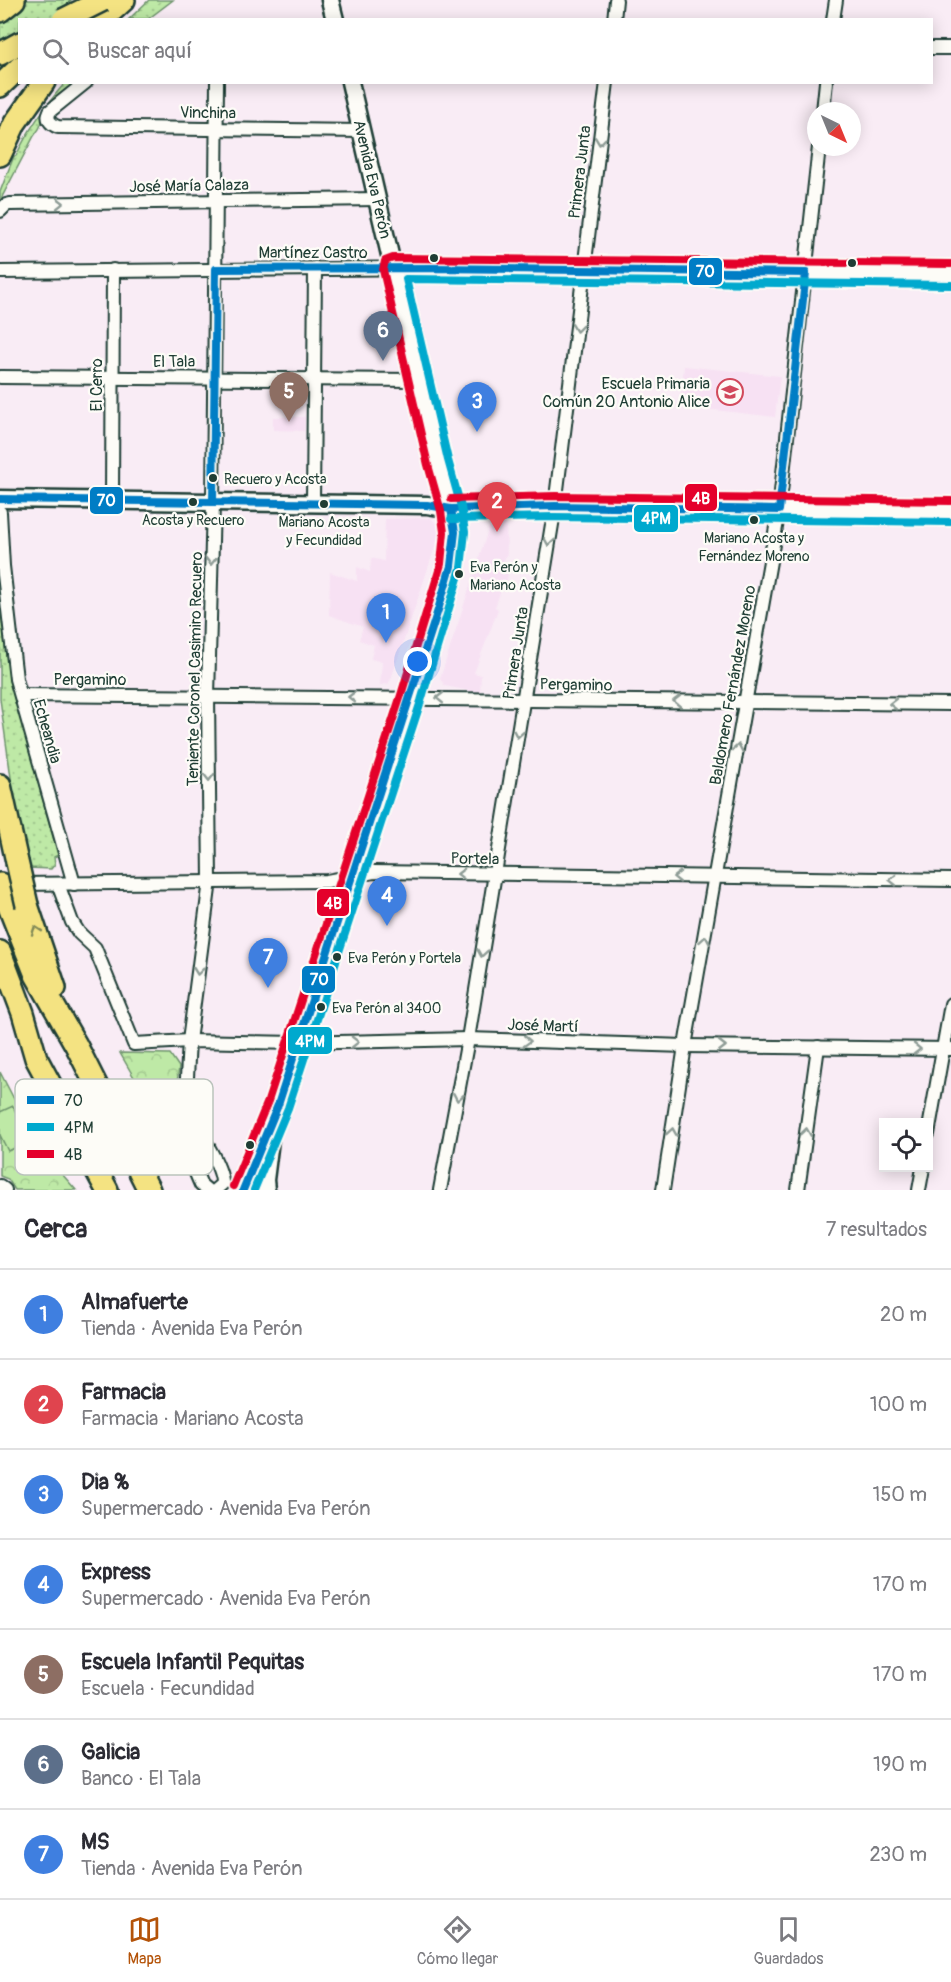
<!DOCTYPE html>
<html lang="es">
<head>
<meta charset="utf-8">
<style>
	:root { --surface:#fff; --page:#f2f2f3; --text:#2b2b33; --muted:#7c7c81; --line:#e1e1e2; --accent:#b45309 }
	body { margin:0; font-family:Pangolin,sans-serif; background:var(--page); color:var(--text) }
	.controls { position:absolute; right:18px; bottom:18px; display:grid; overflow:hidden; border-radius:0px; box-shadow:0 3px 15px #0003 }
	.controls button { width:54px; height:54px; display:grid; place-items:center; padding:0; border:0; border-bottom:2px solid var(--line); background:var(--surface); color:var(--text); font:30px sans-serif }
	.compass { position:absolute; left:807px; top:102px; width:54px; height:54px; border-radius:50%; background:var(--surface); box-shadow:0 3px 15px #0003; rotate:137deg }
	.you { position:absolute; left:418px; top:662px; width:21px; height:21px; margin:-15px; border:4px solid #fff; border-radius:50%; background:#1a73e8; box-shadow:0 0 0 9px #1a73e833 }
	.badge { display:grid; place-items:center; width:39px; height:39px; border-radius:50%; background:var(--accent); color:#fff; font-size:20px; font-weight:700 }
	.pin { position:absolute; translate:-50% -50px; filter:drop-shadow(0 2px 3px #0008) }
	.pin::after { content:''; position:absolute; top:32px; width:21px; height:18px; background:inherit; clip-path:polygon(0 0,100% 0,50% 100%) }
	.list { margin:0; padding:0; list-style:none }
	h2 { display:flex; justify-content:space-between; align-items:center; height:78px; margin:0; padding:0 24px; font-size:26px }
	h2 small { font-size:20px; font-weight:400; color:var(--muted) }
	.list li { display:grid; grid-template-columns:39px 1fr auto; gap:18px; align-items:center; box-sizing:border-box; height:90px; padding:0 24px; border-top:2px solid var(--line) }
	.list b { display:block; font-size:22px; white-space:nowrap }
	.list p { margin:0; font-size:20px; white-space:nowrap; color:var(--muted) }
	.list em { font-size:20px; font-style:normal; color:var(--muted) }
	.icon { flex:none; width:33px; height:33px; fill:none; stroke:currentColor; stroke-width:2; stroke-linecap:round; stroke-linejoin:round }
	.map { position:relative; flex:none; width:951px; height:1190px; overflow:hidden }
	.search { position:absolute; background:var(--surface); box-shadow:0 3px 15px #0003; left:18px; right:18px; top:18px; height:66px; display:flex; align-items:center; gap:15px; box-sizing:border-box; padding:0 21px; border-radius:0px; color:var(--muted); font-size:22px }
	.sheet { height:708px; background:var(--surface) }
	nav { display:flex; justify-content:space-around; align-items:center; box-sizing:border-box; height:84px; border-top:2px solid var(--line); background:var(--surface); font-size:16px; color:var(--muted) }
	nav a { display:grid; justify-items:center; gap:3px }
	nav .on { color:var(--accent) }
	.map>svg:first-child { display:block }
	.built { fill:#f7e1f3 }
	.grass { fill:url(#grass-dots); stroke:#6e936d; stroke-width:1.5 }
	.park { fill:url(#park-crowns); stroke:#6e936d; stroke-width:1.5 }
	.pitch { fill:#bee9a6; stroke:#6e936d; stroke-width:1.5 }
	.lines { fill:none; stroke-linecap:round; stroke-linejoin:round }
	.minor-casing { stroke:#1f3d34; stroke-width:16 }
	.tertiary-casing { stroke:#1f3d34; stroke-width:20 }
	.secondary-casing { stroke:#1f3d34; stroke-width:21 }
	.motorway-casing { stroke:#1f3d34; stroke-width:26 }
	.minor { stroke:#fdfcf7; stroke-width:12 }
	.tertiary { stroke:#fdfcf7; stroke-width:15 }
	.secondary { stroke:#fdfcf7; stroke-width:16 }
	.motorway { stroke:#f4e382; stroke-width:21 }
	.motorway-bridge-casing { stroke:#1f3d34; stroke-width:26; stroke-linecap:butt }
	.motorway-bridge { stroke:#f4e382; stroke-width:21 }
	.bus-1-casing { stroke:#fdfcf7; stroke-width:12 }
	.bus-2-casing { stroke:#fdfcf7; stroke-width:12 }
	.bus-3-casing { stroke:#fdfcf7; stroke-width:12 }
	.bus-1 { stroke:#007dc5; stroke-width:8 }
	.bus-2 { stroke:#00a9ce; stroke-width:8 }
	.bus-3 { stroke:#e4002b; stroke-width:8 }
	.oneway { stroke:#8e9c96 }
	.oneway2 { stroke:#7f8857 }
	.bus-dot { fill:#1f3d34; stroke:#fdfcf7; stroke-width:2 }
	.labels { text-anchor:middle; stroke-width:4.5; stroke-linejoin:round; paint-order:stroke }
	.bus-label { font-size:14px; fill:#1f3d34; stroke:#fdfcf7; text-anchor:start }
	.street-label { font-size:16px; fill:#1f3d34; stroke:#fdfcf7 }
	.poi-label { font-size:16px; fill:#1f3d34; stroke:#fdfcf7; text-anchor:end }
	.key { fill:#fdfcf7; stroke:#bac3bc; stroke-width:1.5 }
	.key-label { font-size:16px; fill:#1f3d34 }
	.line-badge { stroke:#fdfcf7; stroke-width:2 }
	.badge-label { font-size:16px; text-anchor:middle; font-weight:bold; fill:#fff }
</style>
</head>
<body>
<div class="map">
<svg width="951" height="1190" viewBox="0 0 951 1190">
	<defs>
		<pattern id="grass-dots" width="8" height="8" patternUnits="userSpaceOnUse" patternTransform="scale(1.5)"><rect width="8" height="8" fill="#bee9a6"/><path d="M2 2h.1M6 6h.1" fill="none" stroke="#a3c990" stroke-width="1.8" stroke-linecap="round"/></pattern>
		<pattern id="park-crowns" width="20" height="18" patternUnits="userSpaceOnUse" patternTransform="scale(1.5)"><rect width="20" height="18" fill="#bee9a6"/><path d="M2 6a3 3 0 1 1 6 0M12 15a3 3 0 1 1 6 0" fill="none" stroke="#a3c990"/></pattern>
	</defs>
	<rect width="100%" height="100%" fill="#f9ecf5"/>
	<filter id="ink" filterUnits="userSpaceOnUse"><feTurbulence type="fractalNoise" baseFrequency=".0167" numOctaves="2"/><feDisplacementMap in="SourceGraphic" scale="12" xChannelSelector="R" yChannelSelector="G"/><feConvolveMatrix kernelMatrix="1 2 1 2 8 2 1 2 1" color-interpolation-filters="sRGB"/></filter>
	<g filter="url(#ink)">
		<g class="built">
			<polygon points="684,366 780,376 775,417 680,406"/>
			<polygon points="273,417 305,417 304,431 273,430"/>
			<polygon points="431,518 441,529 391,679 388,684 380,685 382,662 371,659 374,645 359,640 363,627 329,615 330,572 357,581 357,567 370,572 371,558 384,561 385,519"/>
			<polygon points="506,521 507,554 501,566 509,570 506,583 504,582 495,607 498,609 493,623 474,673 481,675 480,693 445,686 440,679 489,527"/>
		</g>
		<g class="grass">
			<polygon points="19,0 71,0 52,19 20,20 19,52 0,71 0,16"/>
			<polygon points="149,0 173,0 148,19 129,19"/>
			<path d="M65,83H81L47,111L39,129L34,136L2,197L0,207V192L14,156H16C29,128 45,106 65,83Z"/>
			<polygon points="0,598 10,679 20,702 25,735 58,855 54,857 55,864 51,869 29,868 14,799 0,699"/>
		</g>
		<g class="park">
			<polygon points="120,1053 170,1054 179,1067 170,1140"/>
			<polygon points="0,1072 40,1149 76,1190 15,1190 8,1179 0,1176"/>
		</g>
		<polygon class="pitch" points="13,1106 29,1142 8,1151 0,1135 0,1112"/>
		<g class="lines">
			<defs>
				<g id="minor">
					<polyline points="614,20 616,0"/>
					<polyline points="833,20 836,0"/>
					<polyline points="932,48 951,48"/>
					<path d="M86,82L50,111C46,119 50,124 58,127L362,131"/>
					<polyline points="823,111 826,82"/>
					<polyline points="0,211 6,205 10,204 378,199"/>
					<polyline points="0,272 434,268 951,275"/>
					<polyline points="0,377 419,380"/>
					<polyline points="112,500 113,270"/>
					<polyline points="313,503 315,268"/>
					<polyline points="0,512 3,566 16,679 74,884"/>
					<polyline points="21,695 951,704"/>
					<polyline points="17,884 327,881 374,872 951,880"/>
					<polyline points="58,884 72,922 79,933 95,948 134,1044 189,1041 296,1043 468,1039 685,1046 951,1049"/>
					<path d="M185,1111C196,1125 223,1167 222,1184L215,1190"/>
					<polyline points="928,1134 951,1004"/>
					<polyline points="0,1186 5,1190"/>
					<polyline points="207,1190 201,1185 195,1171 184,1132 189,1041 210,881 208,696 213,503 217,82"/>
					<polyline points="440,1190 468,1039 555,506 607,82"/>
					<polyline points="663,1190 685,1046 779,510 819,147"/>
					<polyline points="798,1190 818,1047"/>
					<polyline points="919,1190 923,1168"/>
				</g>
				<polyline id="tertiary" points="451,509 555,506 951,512"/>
				<g id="secondary">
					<polyline points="330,0 335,20"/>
					<polyline points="0,499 427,505 451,509"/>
					<polyline points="243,1190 278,1105 411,698 451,566 455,532 451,509 438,463 350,82"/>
					<polyline points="266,1190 265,1180 270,1140"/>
				</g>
				<g id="motorway">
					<polyline points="0,11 14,0"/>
					<polyline points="102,20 124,0"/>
					<polyline points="0,54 20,43"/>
					<polyline points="0,86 20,67"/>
					<polyline points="0,155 15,123 44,82"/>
					<polyline points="0,785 17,862"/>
					<polyline points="0,884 36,975 76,1045 149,1190"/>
					<polyline points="27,905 55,988"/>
					<polyline points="0,952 23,1013 36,1058 107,1190"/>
				</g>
			</defs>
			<use href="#minor" class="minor-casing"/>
			<use href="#tertiary" class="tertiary-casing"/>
			<use href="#secondary" class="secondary-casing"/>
			<use href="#motorway" class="motorway-casing"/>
			<use href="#minor" class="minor"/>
			<use href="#tertiary" class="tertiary"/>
			<use href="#secondary" class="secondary"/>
			<use href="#motorway" class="motorway"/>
			<defs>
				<g id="motorway-bridge">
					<polyline points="63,20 103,0"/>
					<polyline points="17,862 27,905"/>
				</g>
			</defs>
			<use href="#motorway-bridge" class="motorway-bridge-casing"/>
			<use href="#motorway-bridge" class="motorway-bridge"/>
			<defs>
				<g id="bus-1">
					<polygon points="434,268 806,273 779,510 555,506 451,509 427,505 213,502 216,269"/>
					<polyline points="0,499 213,502"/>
					<polyline points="243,1190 278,1105 438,610 451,566 455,532 451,509"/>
				</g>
				<g id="bus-2">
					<polyline points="451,519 555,517 951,522"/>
					<polyline points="254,1190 288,1108 421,701 461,568 465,532 461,507 448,460 406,279 951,285"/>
				</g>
				<g id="bus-3">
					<polyline points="451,499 555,496 951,501"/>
					<polyline points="233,1186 268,1101 401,695 441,564 444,532 441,511 428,465 383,270 385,261 393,258 951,264"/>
				</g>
			</defs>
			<use href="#bus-1" class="bus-1-casing"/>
			<use href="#bus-2" class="bus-2-casing"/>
			<use href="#bus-3" class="bus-3-casing"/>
			<use href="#bus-1" class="bus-1"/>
			<use href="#bus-2" class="bus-2"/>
			<use href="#bus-3" class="bus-3"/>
		</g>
		<defs><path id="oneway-chevron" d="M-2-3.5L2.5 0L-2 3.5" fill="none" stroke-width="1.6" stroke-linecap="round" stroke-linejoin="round" transform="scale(1.5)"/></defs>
		<g class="oneway">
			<use href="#oneway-chevron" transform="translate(600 141) rotate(97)"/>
			<use href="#oneway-chevron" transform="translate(60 203) rotate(-1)"/>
			<use href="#oneway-chevron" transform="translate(577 328) rotate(97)"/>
			<use href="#oneway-chevron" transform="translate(549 542) rotate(99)"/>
			<use href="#oneway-chevron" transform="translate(211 561) rotate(91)"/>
			<use href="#oneway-chevron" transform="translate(352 697) rotate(-179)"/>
			<use href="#oneway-chevron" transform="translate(440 698) rotate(-179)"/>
			<use href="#oneway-chevron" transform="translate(677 701) rotate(-179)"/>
			<use href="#oneway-chevron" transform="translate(893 704) rotate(-180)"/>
			<use href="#oneway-chevron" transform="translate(518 734) rotate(100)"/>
			<use href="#oneway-chevron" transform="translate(738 748) rotate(-80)"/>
			<use href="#oneway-chevron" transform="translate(209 777) rotate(90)"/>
			<use href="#oneway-chevron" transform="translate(461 874) rotate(-179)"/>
			<use href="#oneway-chevron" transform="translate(677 877) rotate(-179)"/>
			<use href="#oneway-chevron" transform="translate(893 880) rotate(-179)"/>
			<use href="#oneway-chevron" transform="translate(705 940) rotate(-80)"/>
			<use href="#oneway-chevron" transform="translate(482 953) rotate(99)"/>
			<use href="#oneway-chevron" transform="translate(198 971) rotate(97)"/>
			<use href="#oneway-chevron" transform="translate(527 1041) rotate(2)"/>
			<use href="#oneway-chevron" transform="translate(355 1042) rotate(-1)"/>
			<use href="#oneway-chevron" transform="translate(722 1046)"/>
			<use href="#oneway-chevron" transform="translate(917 1049) rotate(1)"/>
			<use href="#oneway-chevron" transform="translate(458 1097) rotate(100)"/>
			<use href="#oneway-chevron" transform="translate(672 1132) rotate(-81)"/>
			<use href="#oneway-chevron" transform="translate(806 1132) rotate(-82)"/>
		</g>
		<use class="oneway2" href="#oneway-chevron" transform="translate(36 930) rotate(-109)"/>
	</g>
	<defs>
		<symbol id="school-ring" viewBox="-11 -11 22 22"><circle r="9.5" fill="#fdfcf7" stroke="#d1495b" stroke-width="1.5"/><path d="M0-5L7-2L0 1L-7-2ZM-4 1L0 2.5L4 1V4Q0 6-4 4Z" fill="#d1495b"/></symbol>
	</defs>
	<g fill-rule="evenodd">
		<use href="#school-ring" x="715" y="377" width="30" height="30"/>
	</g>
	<g class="bus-dot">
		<circle cx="434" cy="258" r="5"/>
		<circle cx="852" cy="263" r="5"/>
		<circle cx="213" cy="478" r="5"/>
		<circle cx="193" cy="502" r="5"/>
		<circle cx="324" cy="504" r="5"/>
		<circle cx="754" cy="520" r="5"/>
		<circle cx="459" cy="574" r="5"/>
		<circle cx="337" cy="957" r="5"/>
		<circle cx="321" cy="1007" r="5"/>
		<circle cx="250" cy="1145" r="5"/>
	</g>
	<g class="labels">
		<g class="bus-label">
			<text x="224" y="484">Recuero y Acosta</text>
			<text x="193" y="525" text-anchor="middle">Acosta y Recuero</text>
			<text x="324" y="527" text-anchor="middle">Mariano Acosta<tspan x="324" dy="18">y Fecundidad</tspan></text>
			<text x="754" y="543" text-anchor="middle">Mariano Acosta y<tspan x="754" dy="18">Fernández Moreno</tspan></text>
			<text x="470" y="572">Eva Perón y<tspan x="470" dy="18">Mariano Acosta</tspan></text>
			<text x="348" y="963">Eva Perón y Portela</text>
			<text x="332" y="1013">Eva Perón al 3400</text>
		</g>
		<g class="street-label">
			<text transform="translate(208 112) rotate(1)" y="6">Vinchina</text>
			<text transform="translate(579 172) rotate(-83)" y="6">Primera Junta</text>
			<text transform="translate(373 179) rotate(77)" y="6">Avenida Eva Perón</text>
			<text transform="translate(189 185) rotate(-1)" y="6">José María Calaza</text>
			<text x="313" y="258">Martínez Castro</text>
			<text x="174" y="367">El Tala</text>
			<text transform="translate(96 385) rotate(-90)" y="6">El Cerro</text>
			<text transform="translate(515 653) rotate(-81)" y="6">Primera Junta</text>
			<text transform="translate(194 669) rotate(-89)" y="6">Teniente Coronel Casimiro Recuero</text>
			<text x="90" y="685">Pergamino</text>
			<text transform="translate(576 684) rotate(1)" y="6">Pergamino</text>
			<text transform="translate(732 685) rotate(-80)" y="6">Baldomero Fernández Moreno</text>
			<text transform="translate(48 731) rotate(74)" y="6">Echeandia</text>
			<text transform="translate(475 858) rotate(1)" y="6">Portela</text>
			<text transform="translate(543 1025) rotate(2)" y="6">José Martí</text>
		</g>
		<g class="poi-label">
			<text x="710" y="389">Escuela Primaria<tspan x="710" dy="18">Común 20 Antonio Alice</tspan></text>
		</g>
	</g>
	<rect x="15" y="1079" width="198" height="96" rx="9" class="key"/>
	<rect x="27" y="1096" width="27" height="8" fill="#007dc5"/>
	<rect x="27" y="1123" width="27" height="8" fill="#00a9ce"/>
	<rect x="27" y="1150" width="27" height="8" fill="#e4002b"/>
	<g class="key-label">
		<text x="64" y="1106">7O</text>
		<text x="64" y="1133">4PM</text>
		<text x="64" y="1160">4B</text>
	</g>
	<g class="line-badge">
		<rect x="688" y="257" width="35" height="29" rx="6" fill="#007dc5"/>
		<rect x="684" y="483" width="34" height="29" rx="6" fill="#e4002b"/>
		<rect x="89" y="486" width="35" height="29" rx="6" fill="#007dc5"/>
		<rect x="633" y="504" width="46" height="29" rx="6" fill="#00a9ce"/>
		<rect x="316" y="888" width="34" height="29" rx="6" fill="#e4002b"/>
		<rect x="301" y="965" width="35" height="29" rx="6" fill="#007dc5"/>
		<rect x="287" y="1026" width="46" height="29" rx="6" fill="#00a9ce"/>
	</g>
	<g class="badge-label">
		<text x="705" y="277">7O</text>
		<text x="701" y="504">4B</text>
		<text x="106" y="506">7O</text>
		<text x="656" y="524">4PM</text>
		<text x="333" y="909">4B</text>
		<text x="319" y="985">7O</text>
		<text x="310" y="1047">4PM</text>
	</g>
</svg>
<div class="controls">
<button><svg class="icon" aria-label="locate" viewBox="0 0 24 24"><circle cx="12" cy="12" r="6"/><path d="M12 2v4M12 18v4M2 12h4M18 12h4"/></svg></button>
</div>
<svg class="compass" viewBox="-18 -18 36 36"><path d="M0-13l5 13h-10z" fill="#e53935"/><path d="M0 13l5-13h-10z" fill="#7c7c81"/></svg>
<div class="you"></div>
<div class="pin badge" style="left:386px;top:643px;background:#3f7fe0">1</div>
<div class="pin badge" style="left:497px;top:532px;background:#e0444e">2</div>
<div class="pin badge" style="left:477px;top:432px;background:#3f7fe0">3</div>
<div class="pin badge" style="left:387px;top:926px;background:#3f7fe0">4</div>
<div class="pin badge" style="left:289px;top:422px;background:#8d6e63">5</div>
<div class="pin badge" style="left:383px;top:361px;background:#5c6f8a">6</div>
<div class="pin badge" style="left:268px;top:988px;background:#3f7fe0">7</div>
<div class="search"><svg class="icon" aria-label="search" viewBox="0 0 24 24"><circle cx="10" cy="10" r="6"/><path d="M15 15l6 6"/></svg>Buscar aquí</div>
</div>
<section class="sheet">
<h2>Cerca<small>7 resultados</small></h2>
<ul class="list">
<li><span class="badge" style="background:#3f7fe0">1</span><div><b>Almafuerte</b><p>Tienda · Avenida Eva Perón</p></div><em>20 m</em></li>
<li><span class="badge" style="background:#e0444e">2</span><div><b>Farmacia</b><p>Farmacia · Mariano Acosta</p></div><em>100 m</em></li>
<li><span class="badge" style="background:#3f7fe0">3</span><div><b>Dia %</b><p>Supermercado · Avenida Eva Perón</p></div><em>150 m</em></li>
<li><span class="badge" style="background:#3f7fe0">4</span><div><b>Express</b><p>Supermercado · Avenida Eva Perón</p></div><em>170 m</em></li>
<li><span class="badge" style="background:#8d6e63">5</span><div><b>Escuela Infantil Pequitas</b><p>Escuela · Fecundidad</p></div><em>170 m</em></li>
<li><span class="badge" style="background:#5c6f8a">6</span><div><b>Galicia</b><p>Banco · El Tala</p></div><em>190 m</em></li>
<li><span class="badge" style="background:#3f7fe0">7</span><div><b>MS</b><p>Tienda · Avenida Eva Perón</p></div><em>230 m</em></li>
</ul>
</section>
<nav>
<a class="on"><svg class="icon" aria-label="map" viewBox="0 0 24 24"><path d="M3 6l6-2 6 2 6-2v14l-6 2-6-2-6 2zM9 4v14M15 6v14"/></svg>Mapa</a>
<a><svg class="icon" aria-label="directions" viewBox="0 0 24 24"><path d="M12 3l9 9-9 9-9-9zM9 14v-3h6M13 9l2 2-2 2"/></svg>Cómo llegar</a>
<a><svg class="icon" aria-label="saved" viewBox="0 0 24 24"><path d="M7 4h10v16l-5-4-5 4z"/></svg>Guardados</a>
</nav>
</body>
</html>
